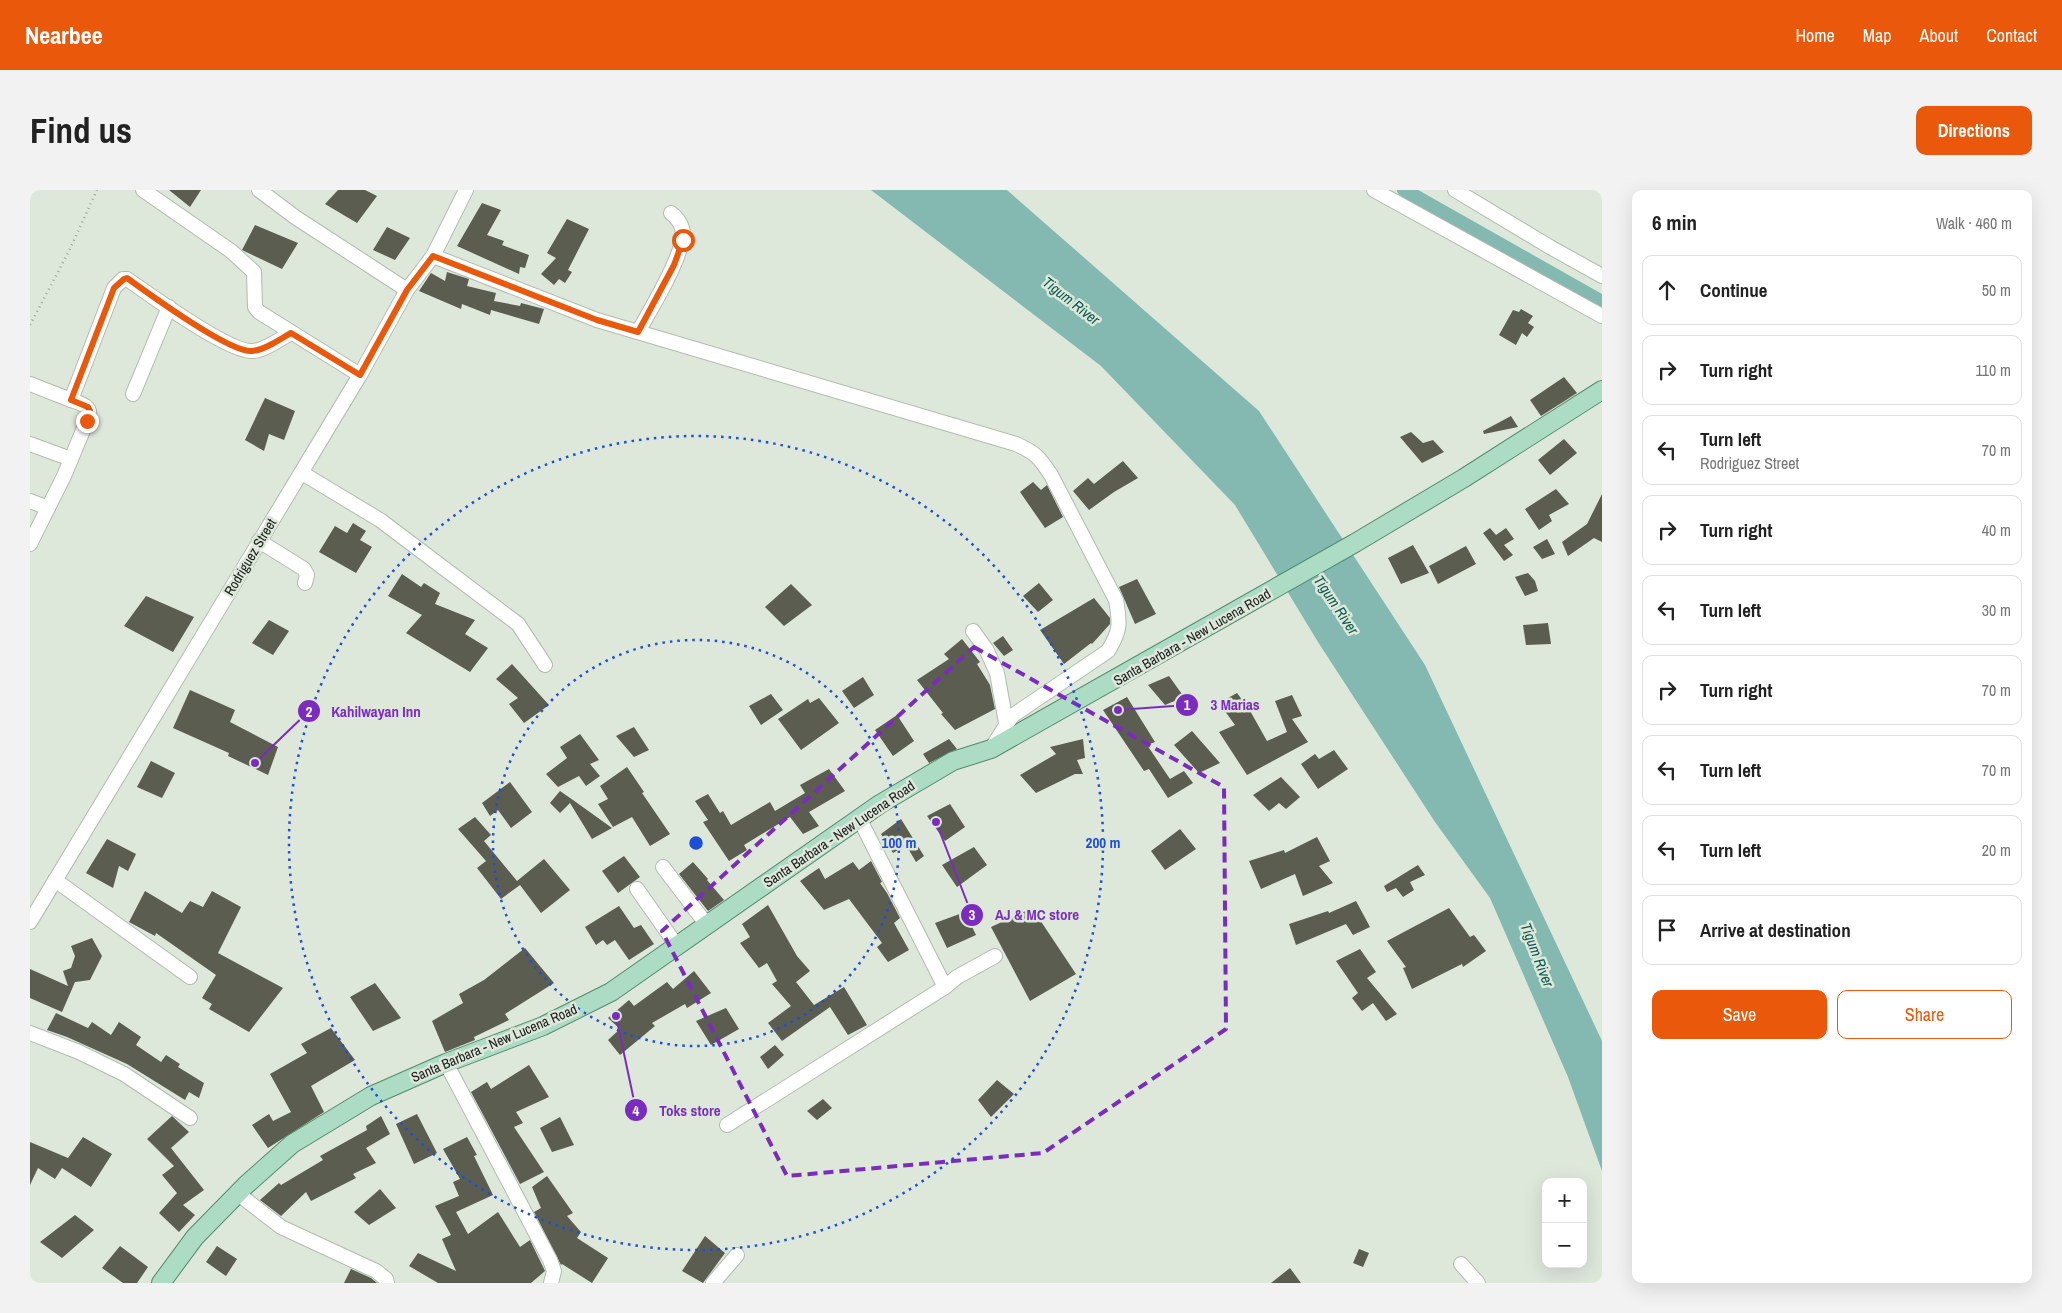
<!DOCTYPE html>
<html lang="en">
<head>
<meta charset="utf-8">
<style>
	:root { --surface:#fff; --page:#f2f2f2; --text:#222; --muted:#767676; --line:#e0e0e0; --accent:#ea580c }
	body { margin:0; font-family:"Archivo Narrow",sans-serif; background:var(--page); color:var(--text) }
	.controls { position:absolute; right:15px; bottom:15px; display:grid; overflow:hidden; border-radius:10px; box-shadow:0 5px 20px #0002 }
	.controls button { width:45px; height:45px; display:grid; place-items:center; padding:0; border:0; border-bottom:1px solid var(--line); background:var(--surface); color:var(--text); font:25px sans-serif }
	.stop { position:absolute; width:15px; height:15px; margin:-11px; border:4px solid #ea580c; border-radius:50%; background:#fff }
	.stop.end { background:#ea580c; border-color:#fff; box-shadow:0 1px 5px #0008 }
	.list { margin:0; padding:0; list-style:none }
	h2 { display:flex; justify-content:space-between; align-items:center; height:65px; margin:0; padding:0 20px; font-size:21px }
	h2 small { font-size:16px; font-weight:400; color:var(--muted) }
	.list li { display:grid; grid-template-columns:32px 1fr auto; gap:15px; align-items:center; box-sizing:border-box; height:70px; margin:0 10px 10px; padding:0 10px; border:1px solid var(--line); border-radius:10px }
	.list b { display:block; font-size:19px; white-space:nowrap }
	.list p { margin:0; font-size:16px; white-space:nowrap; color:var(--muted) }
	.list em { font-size:16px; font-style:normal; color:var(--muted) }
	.actions { display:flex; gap:10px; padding:15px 20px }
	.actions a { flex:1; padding:11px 0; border:1px solid var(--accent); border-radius:10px; text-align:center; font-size:18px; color:var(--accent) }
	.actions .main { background:var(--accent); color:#fff }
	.icon { flex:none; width:28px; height:28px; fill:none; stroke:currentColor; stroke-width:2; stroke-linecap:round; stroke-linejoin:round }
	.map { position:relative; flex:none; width:1572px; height:1093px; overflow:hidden; border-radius:10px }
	header { display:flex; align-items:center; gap:30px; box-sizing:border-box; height:70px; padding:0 25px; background:var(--accent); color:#fff }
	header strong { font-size:24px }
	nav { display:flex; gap:28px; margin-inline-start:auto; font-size:18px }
	.intro { display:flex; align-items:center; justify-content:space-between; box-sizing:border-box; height:120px; padding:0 30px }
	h1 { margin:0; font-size:35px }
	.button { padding:12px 22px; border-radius:10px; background:var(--accent); color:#fff; font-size:18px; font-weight:700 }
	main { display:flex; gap:30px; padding:0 30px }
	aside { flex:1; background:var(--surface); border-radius:10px; box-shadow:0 5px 20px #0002 }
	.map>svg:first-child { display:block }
	.water { fill:#83b9b0 }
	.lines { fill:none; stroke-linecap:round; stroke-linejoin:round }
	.canal { stroke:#83b9b0; stroke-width:14 }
	.building { fill:#5b5d50 }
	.minor-casing { stroke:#b2bbaf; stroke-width:16 }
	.major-casing { stroke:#548a6d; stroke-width:20 }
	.path { stroke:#9ea69b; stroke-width:2.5; stroke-dasharray:1 4; stroke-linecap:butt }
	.minor { stroke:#fff; stroke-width:14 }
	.major { stroke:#acdcc4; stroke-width:18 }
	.route { stroke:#ea580c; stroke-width:6 }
	.marked { fill:none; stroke:#7b2cbf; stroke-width:4; stroke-dasharray:10 6; stroke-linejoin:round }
	.ring { fill:none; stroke:#1d4ed8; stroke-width:2.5; stroke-dasharray:2.5 5 }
	.labels { text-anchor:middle; stroke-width:5; stroke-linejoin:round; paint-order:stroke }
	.street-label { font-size:14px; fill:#181b17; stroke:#dde7da }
	.water-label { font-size:15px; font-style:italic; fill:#0c5a51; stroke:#dde7da }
	.centre { fill:#1d4ed8; stroke:#dde7da; stroke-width:2.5 }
	.ring-label { font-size:15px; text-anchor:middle; font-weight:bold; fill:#1d4ed8; stroke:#dde7da; stroke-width:5; stroke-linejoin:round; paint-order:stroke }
	.leader { fill:none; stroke:#7b2cbf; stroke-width:2 }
	.callout-dot { fill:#7b2cbf; stroke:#dde7da; stroke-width:2 }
	.mark-label { font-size:15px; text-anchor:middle; font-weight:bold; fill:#fff }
	.callout-label { font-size:15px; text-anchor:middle; font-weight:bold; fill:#7b2cbf; stroke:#dde7da; stroke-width:5; stroke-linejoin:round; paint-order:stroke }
</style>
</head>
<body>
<header>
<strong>Nearbee</strong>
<nav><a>Home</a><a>Map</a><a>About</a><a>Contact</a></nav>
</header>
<div class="intro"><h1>Find us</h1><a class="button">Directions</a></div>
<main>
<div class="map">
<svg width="1572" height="1093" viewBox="0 0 1572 1093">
	<rect width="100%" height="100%" fill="#dde7da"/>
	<polygon class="water" points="841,0 977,0 1229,221 1395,475 1572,851 1572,981 1538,887 1460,708 1405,632 1288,452 1205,315 1071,176"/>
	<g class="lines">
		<polyline class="canal" points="1374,0 1572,112"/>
	</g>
	<g class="building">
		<polygon points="139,0 171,0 160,17"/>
		<polygon points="308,0 335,0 347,6 327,33 295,14"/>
		<polygon points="452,13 471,20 457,45 474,51 472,55 499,65 495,78 490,77 489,84 427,56"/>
		<polygon points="537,29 559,39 538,80 542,82 535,93 529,89 524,95 511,84 526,68 517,63"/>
		<polygon points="225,35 268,53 252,79 212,60"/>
		<polygon points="357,37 380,48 365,70 343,60"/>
		<polygon points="417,82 439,89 437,96 466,103 464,111 490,116 491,113 514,119 509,134 461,120 460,125 432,114 431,119 389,101 401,83 415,91"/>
		<polygon points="1491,119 1503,126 1498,133 1504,137 1497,147 1492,143 1486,155 1469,145 1483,120 1489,122"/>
		<polygon points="1534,187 1547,203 1511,226 1500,210"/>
		<polygon points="235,208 265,221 254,250 239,244 234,261 215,250"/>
		<polygon points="1481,226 1488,237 1454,244 1453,241"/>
		<polygon points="1381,242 1393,253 1403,250 1414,262 1392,273 1370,247"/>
		<polygon points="1534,249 1547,263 1520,285 1508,270"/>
		<polygon points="1093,271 1108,288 1084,302 1059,320 1043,301 1058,288 1064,294"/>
		<polygon points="1003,292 1011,300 1017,295 1033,327 1015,338 990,302"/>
		<polygon points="1526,299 1539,314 1519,325 1522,331 1509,340 1495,319"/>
		<polygon points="1572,304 1572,352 1564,348 1538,366 1532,352 1557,334"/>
		<polygon points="323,333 336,341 330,350 342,357 326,383 289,362 305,336 317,343"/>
		<polygon points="1460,338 1466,345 1476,338 1484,349 1474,355 1483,365 1474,371 1453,343"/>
		<polygon points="1517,349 1525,364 1512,369 1503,357"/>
		<polygon points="1383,355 1399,383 1371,394 1358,368"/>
		<polygon points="1436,356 1446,374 1408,394 1399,376"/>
		<polygon points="1498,383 1505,391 1508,401 1495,406 1485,387"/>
		<polygon points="372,384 391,397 394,393 410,403 405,414 445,430 435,444 458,458 440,482 376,443 392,425 358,406"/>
		<polygon points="1107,389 1126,424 1105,434 1089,397"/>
		<polygon points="1009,393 1023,410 1008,422 993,406"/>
		<polygon points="761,394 782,415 754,436 735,417"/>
		<polygon points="116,406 164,427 143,462 94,436"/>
		<polygon points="1064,408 1080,428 1080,434 1062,454 1061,453 1034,474 1010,440"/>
		<polygon points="239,430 259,441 243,465 222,453"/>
		<polygon points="1518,433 1521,454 1496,455 1493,435"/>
		<polygon points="973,446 983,460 974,466 963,453"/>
		<polygon points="932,449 950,472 947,474 960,495 965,519 925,540 911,524 913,523 887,490 919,469 914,464"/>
		<polygon points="482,474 519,515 494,533 479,514 488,508 466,489"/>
		<polygon points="1139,486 1154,507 1135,515 1118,495"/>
		<polygon points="833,487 844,505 824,518 812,501"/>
		<polygon points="160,500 205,520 200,532 248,557 238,585 198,566 199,563 143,538"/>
		<polygon points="1207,503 1219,519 1237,551 1257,542 1245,511 1262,505 1272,526 1262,529 1278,552 1217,585 1189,542 1205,535 1189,513"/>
		<polygon points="741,504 753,520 731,535 719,516"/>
		<polygon points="1097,507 1125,552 1117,555 1140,589 1154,581 1163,593 1138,608 1119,579 1114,581 1073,520"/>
		<polygon points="789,508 809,533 771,560 748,529 778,509 780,513"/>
		<polygon points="867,525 884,551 863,566 845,540"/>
		<polygon points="604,537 619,560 604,567 586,546"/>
		<polygon points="1162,541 1190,573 1169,583 1144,555"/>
		<polygon points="550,544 569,570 560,574 570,586 556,596 549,586 528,597 516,584 537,568 530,557"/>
		<polygon points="919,549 927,559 899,573 893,564"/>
		<polygon points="1053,549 1055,568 1047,570 1053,584 1045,584 1006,603 990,585 1026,564 1020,557"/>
		<polygon points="1304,560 1318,579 1288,599 1271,574 1285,564 1289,569"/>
		<polygon points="121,571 145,583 132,608 107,597"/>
		<polygon points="597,577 614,602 612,603 640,644 620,656 602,627 583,637 568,614 578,609 570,596"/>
		<polygon points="799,579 815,601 779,622 789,636 773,644 760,627 714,655 717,660 699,671 673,632 678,630 665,611 678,604 690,623 693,621 701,635 740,612 745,621 775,603 770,595"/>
		<polygon points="1251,587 1270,607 1256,619 1249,613 1239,621 1223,605"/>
		<polygon points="480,592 502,622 481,638 468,620 460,626 452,613"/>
		<polygon points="530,601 543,610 582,638 562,649 540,613 530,623 520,613"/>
		<polygon points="920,614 935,637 915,651 897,626"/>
		<polygon points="445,627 461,645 454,651 487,691 514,669 540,700 511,723 490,695 471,709 447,678 456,671 428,639"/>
		<polygon points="871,629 894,666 886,672 876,655 863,663 851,644"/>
		<polygon points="1150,639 1166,659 1135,680 1121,661"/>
		<polygon points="1287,647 1300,671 1289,676 1303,693 1273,706 1265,684 1231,699 1219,671 1254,660 1255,663"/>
		<polygon points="77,649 106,664 98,681 89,676 83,698 56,683"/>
		<polygon points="944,657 957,675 927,697 912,675"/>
		<polygon points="594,666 610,687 588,703 572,681"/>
		<polygon points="841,671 852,692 850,693 857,703 870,728 864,733 879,760 858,772 847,757 852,753 819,709 794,720 770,691 789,678 795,689 823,672 829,680"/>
		<polygon points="663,672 678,689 677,690 694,710 678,721 649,684"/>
		<polygon points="1388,675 1395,685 1380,692 1384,700 1373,707 1366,698 1357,702 1354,696"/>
		<polygon points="115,701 152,723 160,711 173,717 182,701 211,717 188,763 253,798 219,842 179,819 182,814 172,808 186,785 126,743 125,746 99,732"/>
		<polygon points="1326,711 1340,737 1323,745 1316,734 1266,755 1259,734 1298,721 1299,723"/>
		<polygon points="738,715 767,766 780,781 766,792 784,815 814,797 837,835 818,845 800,817 752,851 738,833 761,816 742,794 747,791 737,773 729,778 710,753 720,747 712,734"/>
		<polygon points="589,716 604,738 611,735 624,754 599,770 585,750 577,755 573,750 566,755 555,737"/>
		<polygon points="1002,718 1046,784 1000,811 961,737"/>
		<polygon points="1419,718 1440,747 1444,745 1456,761 1433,777 1432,774 1382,799 1373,778 1376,777 1357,751"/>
		<polygon points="935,722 946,745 917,758 905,733"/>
		<polygon points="62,748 72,766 60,790 45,792 32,822 0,808 0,779 38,796 33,781 41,778 45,766 41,756"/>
		<polygon points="495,758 524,793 475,824 479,830 444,847 445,850 415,862 402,831 433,813 429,804 454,790"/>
		<polygon points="1330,759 1346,782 1337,788 1367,824 1356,831 1343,813 1332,821 1322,808 1328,803 1306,771"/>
		<polygon points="664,781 681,803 657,818 655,814 622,833 625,836 590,865 578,850 590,839 578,828 599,810 604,816 637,792 643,799"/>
		<polygon points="345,793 371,828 343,841 320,807"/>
		<polygon points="696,818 709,839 681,855 666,831"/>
		<polygon points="26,823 58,838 62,832 81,845 89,832 111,847 106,855 131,872 136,865 150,874 148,877 174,893 169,908 159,902 155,910 97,874 37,847 17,840"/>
		<polygon points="301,838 325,870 281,896 294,922 238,958 222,935 239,924 243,931 261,922 240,884 277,863 271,854"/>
		<polygon points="745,855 754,865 738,879 730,867"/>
		<polygon points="499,875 519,907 486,922 493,933 484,937 514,982 490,994 441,902 457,892 461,899"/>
		<polygon points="967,890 984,904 961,927 948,910"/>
		<polygon points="793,909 802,918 787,930 777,921"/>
		<polygon points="387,924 407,963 384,974 366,934"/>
		<polygon points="142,926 159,942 141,958 174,1000 153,1015 165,1025 149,1042 129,1023 147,1003 132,985 144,976 117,949"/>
		<polygon points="351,926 360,944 336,958 346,973 323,984 326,988 281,1011 276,1002 251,1026 230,1010 249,993 251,995 293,970 290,966 337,940 336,936"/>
		<polygon points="530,927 544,955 522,962 510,938"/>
		<polygon points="53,947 82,964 61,997 32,978 25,989 8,978 0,995 0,952 38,968"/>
		<polygon points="437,947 447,965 444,966 463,1005 426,1022 438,1044 468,1022 490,1057 500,1050 515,1081 501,1093 408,1093 379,1076 388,1063 426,1081 412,1049 421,1045 405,1016 429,1006 423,992 430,989 413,959"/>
		<polygon points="517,986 543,1023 537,1026 551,1042 547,1048 578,1068 562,1093 532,1074 531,1075 504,1022 511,1018 502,997"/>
		<polygon points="350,999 366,1018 339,1035 324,1022"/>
		<polygon points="45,1025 64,1040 32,1068 10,1052"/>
		<polygon points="675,1046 695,1063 673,1093 652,1081"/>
		<polygon points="90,1056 118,1077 107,1093 93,1093 72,1078"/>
		<polygon points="187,1056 207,1069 196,1086 176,1072"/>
		<polygon points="1329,1059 1339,1063 1333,1077 1323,1073"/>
		<polygon points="1260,1078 1271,1093 1241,1093"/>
		<polygon points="321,1079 341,1088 347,1093 314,1093"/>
	</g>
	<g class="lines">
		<defs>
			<g id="minor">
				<polyline points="113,0 201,61 224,82 225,117 229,122 330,185"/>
				<polyline points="229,0 265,27 377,100"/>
				<polyline points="1344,0 1572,126"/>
				<polyline points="1425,0 1520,57 1572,86"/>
				<path d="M403,66L567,130L986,254C1006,263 1009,267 1021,285L1086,410C1090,433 1091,440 1078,461L982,526L961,559"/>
				<path d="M608,142C619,122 659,58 652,38C650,31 646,27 641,23"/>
				<path d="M0,194L41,210L84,98L93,89H97C119,104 199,163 223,161C235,160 250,149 261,143"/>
				<polyline points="103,204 139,117"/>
				<polyline points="0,254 41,269"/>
				<polyline points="272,283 350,330 488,434 515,475"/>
				<polyline points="0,311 18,318"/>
				<polyline points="229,351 274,379 277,385 275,393"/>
				<path d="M0,354L34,286L59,226C61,215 49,213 41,210"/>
				<polyline points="943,441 956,459 967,483 976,533"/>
				<polyline points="829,628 915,797 927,787 965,766"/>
				<polyline points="633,677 677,735"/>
				<polyline points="25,690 160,787"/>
				<polyline points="607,699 647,756"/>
				<polyline points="0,732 330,185 377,100 403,66 436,0"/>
				<polyline points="0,843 49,862 94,884 160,928"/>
				<polyline points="416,873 520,1070 524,1081 521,1093"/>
				<polyline points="697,935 915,797"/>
				<polyline points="207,1003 251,1037 346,1081 356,1089 357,1093"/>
				<polyline points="1431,1074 1448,1093"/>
				<polyline points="683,1093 707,1065"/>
			</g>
			<polyline id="major" points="131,1093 165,1047 216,995 262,954 341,906 416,873 513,836 581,802 850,614 923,571 961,559 1325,353 1434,288 1572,200"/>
		</defs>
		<use href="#minor" class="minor-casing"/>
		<use href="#major" class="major-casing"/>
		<polyline class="path" points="0,135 39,61 67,0"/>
		<use href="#minor" class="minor"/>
		<use href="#major" class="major"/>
	</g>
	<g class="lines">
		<path class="route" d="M57,231L60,221L58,217L41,210L84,98L94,89L97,88C119,104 200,163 222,161C235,160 250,149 261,143L330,185L377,100L403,66L567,130L608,142L644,75L653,50"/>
	</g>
	<path class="marked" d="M944,457L1194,597L1196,839L1013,963L757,986L632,741Z"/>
	<g class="ring">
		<circle cx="666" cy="653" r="203"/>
		<circle cx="666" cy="653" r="407"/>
	</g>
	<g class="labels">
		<g class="street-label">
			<text transform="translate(220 367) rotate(-59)" y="5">Rodriguez Street</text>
			<text transform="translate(1162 447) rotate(-30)" y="5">Santa Barbara - New Lucena Road</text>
			<text transform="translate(809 644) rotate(-34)" y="5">Santa Barbara - New Lucena Road</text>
			<text transform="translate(464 853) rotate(-23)" y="5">Santa Barbara - New Lucena Road</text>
		</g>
		<g class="water-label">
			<text transform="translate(1041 111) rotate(38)" y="5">Tigum River</text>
			<text transform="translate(1306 415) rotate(56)" y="5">Tigum River</text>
			<text transform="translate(1507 765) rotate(69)" y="5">Tigum River</text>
		</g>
	</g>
	<circle cx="666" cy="653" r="8" class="centre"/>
	<g class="ring-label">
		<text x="869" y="658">100 m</text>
		<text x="1073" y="658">200 m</text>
	</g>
	<path class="leader" d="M1088 520L1157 515M225 573L279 521M906 632L942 725M586 826L606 920"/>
	<g class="callout-dot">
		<circle cx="1088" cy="520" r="5"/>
		<circle cx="225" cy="573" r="5"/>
		<circle cx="906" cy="632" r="5"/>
		<circle cx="586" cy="826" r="5"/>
		<circle cx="1157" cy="515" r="12"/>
		<circle cx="279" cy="521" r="12"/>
		<circle cx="942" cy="725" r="12"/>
		<circle cx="606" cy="920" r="12"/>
	</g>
	<g class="mark-label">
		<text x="1157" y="520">1</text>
		<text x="279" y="527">2</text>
		<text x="942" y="730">3</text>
		<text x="606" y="926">4</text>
	</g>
	<g class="callout-label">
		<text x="1205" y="520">3 Marias</text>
		<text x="346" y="527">Kahilwayan Inn</text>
		<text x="1007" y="730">AJ &amp; MC store</text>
		<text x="660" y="926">Toks store</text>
	</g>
</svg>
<div class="controls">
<button>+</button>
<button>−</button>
</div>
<div class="stop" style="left:653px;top:50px"></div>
<div class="stop end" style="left:57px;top:231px"></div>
</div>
<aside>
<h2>6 min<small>Walk · 460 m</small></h2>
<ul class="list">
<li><svg class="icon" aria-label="ahead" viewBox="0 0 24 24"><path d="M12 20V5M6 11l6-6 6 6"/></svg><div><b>Continue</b></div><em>50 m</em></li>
<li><svg class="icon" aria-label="right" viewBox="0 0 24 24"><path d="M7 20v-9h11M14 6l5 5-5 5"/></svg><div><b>Turn right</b></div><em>110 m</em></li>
<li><svg class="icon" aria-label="left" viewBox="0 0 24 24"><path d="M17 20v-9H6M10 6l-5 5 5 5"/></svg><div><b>Turn left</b><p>Rodriguez Street</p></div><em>70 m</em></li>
<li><svg class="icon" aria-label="right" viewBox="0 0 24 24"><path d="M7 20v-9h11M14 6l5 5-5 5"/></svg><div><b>Turn right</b></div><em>40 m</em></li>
<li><svg class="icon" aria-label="left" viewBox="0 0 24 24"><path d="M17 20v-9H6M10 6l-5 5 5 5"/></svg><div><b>Turn left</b></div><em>30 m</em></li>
<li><svg class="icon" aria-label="right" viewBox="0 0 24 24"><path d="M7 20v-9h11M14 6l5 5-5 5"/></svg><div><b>Turn right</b></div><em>70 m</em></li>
<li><svg class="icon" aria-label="left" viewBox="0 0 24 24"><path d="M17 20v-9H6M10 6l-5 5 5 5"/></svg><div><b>Turn left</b></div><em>70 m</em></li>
<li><svg class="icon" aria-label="left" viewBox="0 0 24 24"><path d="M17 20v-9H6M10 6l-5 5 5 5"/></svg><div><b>Turn left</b></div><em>20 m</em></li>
<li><svg class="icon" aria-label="arrive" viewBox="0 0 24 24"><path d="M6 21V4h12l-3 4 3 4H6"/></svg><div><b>Arrive at destination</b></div></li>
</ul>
<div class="actions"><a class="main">Save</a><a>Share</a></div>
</aside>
</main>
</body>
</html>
